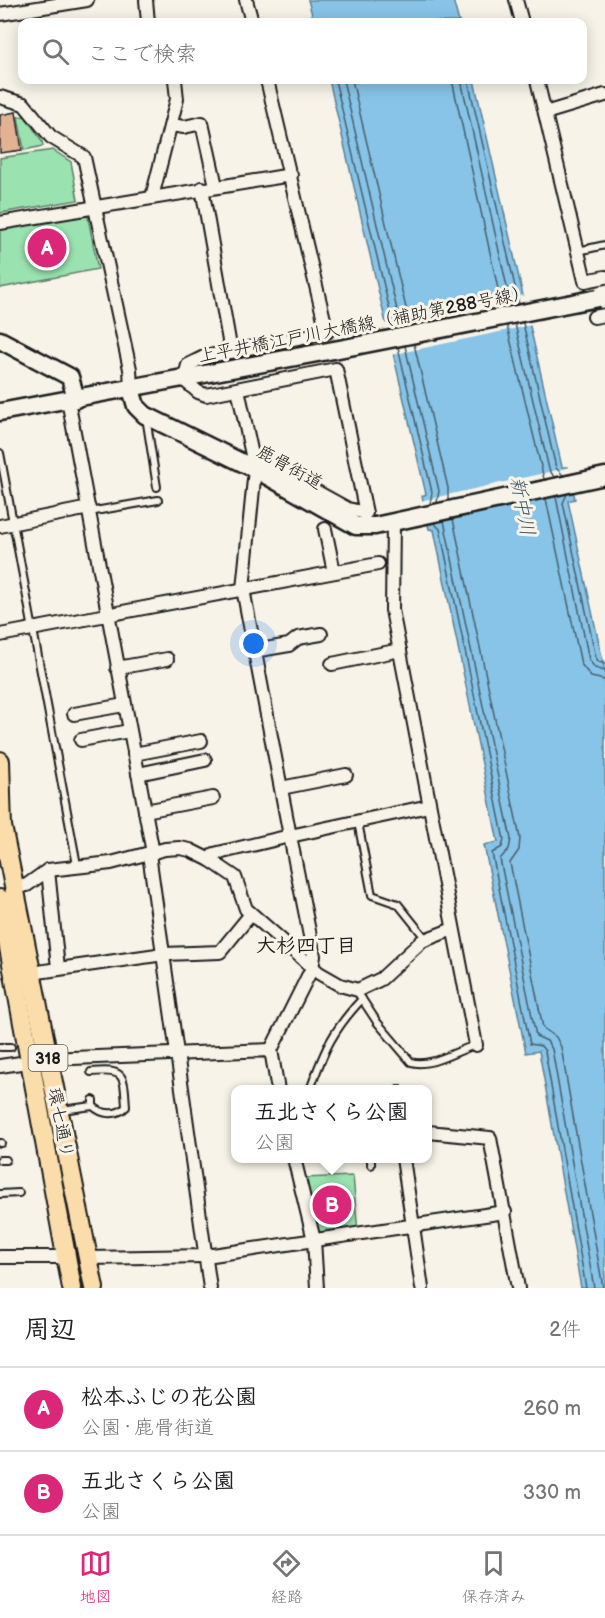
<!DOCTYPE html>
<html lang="ja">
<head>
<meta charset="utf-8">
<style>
	:root { --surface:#fff; --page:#f6f6f6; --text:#202124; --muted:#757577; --line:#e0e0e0; --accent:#db2777 }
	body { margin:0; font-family:"Balsamiq Sans","Klee One",sans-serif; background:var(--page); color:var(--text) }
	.you { position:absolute; left:254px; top:644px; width:21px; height:21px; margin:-15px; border:4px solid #fff; border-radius:50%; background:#1a73e8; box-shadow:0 0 0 9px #1a73e833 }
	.badge { display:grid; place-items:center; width:39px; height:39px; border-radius:50%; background:var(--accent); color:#fff; font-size:20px; font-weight:700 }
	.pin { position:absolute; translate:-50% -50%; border:3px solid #fff; box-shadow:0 2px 6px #0006 }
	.popup { position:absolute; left:231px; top:1085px; width:201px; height:78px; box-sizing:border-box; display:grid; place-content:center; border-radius:12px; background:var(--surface); filter:drop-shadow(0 2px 4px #0005); font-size:20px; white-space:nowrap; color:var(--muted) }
	.popup b { font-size:22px; color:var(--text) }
	.popup::after { content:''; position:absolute; left:50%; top:100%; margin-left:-12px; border:12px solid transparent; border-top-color:var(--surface) }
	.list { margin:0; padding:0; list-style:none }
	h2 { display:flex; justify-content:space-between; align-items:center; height:78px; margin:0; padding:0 24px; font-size:26px }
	h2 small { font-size:20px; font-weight:400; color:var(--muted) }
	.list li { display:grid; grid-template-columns:39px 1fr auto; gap:18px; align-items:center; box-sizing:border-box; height:84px; padding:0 24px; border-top:2px solid var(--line) }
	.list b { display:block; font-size:22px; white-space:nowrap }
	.list p { margin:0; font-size:20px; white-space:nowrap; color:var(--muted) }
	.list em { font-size:20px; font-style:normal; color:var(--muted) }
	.icon { flex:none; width:33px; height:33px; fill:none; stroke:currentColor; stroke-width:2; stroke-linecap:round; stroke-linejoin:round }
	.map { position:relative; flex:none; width:605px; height:1288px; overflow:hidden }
	.search { position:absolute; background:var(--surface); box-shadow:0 3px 15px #0003; left:18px; right:18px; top:18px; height:66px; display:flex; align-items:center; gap:15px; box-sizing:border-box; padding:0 21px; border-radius:12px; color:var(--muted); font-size:22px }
	.sheet { height:246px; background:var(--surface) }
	nav { display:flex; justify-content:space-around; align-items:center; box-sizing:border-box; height:84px; border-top:2px solid var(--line); background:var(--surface); font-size:16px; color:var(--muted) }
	nav a { display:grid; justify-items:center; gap:3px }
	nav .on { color:var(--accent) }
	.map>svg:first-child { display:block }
	.green { fill:#9ae2b0; stroke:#5b7f66; stroke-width:1.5 }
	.water { fill:#87c4e7; stroke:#5c8196; stroke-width:1.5 }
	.pier { fill:#f7f3e8 }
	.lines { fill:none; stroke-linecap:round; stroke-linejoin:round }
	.shore { stroke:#475f6d; stroke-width:1.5 }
	.building { fill:#e3b294; stroke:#1c1c1c; stroke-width:1.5 }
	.street-tunnel { stroke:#d6d3c9; stroke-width:12; stroke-dasharray:12 6; stroke-linecap:butt }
	.lane-casing { stroke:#1c1c1c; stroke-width:10 }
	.street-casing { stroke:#1c1c1c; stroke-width:16 }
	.secondary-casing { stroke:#1c1c1c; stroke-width:21 }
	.primary-casing { stroke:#1c1c1c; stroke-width:22 }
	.lane { stroke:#f7f3e8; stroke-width:6 }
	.street { stroke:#f7f3e8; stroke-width:12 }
	.secondary { stroke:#f7f3e8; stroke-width:16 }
	.primary { stroke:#faddab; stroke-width:18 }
	.secondary-bridge-casing { stroke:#1c1c1c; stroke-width:21; stroke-linecap:butt }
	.secondary-bridge { stroke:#f7f3e8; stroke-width:16 }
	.labels { text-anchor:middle; stroke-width:6; stroke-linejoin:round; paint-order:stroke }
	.shield { fill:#f7f3e8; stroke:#5e5c59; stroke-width:1.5 }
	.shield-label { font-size:16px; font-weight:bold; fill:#1c1c1c }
	.street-label { font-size:18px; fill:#1c1c1c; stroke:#f7f3e8 }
	.water-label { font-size:20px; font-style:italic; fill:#415763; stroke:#f7f3e8 }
	.neighbourhood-label { font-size:20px; font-weight:bold; fill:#1c1c1c; stroke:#f7f3e8 }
</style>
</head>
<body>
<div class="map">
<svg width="605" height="1288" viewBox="0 0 605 1288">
	<rect width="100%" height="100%" fill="#f7f3e8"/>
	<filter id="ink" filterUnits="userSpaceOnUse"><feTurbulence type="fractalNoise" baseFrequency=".0167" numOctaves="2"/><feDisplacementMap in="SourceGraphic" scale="12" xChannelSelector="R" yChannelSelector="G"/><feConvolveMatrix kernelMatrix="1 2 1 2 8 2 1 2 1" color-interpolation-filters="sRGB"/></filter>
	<g filter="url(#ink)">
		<g class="green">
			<polygon points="25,116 42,141 43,146 24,150 18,117"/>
			<polygon points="53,150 71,162 78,200 0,213 0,158"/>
			<polygon points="83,214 88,217 98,269 0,288 0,228"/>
			<polygon points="353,1176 358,1232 316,1238 302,1178"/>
		</g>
		<g class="water">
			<polygon points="308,0 453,0 459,22 314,22"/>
			<polygon points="329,80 474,80 562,467 568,467 575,499 568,501 605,671 605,1288 581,1288 539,1051 526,1053 484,845 498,842 434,530 429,529 422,496 426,494"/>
		</g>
		<g class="pier">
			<polygon points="526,295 532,325 391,355 383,324"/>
			<polygon points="571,467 575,488 425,521 420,501"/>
		</g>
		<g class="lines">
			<g class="shore">
				<polyline points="335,80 394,328"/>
				<polyline points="343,80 401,327"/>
				<polyline points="352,80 410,325"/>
				<polyline points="452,80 502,307"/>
				<polyline points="461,80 511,305"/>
				<polyline points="468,80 519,304"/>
				<polyline points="523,323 556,468 563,475"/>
				<polyline points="515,324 549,469 554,477"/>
				<polyline points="507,326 544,479"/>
				<polyline points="414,344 448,488 448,500"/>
				<polyline points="405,346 439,491 437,502"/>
				<polyline points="398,347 432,492 430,504"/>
				<polyline points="567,494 563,503 596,658 599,662 605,664"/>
				<polyline points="556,497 589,660 595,668 605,671"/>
				<polyline points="546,499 581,664 591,677 605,680"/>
				<polyline points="453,519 520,838 519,850 510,863 543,1028 556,1037 561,1047 603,1288"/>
				<polyline points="444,521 511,839 509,849 500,859 536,1036 547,1041 552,1049 594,1288"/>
				<polyline points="434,523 440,529 504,840 502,847 492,853 530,1044 541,1046 545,1051 586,1288"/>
			</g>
		</g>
		<polygon class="building" points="16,112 22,150 0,153 0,115"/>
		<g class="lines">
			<g class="street-tunnel">
				<polyline points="585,281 594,317"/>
				<polyline points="327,332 336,369"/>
			</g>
			<defs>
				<g id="lane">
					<polyline points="578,251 605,245"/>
					<polyline points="146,417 157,487"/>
					<polyline points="0,453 77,865"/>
					<polyline points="89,512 158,500"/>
					<polyline points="358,822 372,895 398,904 426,939"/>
					<path d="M356,990L377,1022L411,1062C431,1068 457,1050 476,1045"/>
					<polyline points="0,1047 11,1047"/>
					<path d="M91,1072C125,1069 124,1074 126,1107C117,1116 102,1115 93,1106"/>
					<polyline points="399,1089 399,1090"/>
					<path d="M310,1090C324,1050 333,1030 362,999"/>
					<polyline points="61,1110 93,1106 93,1100"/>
					<polyline points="0,1143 1,1143"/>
					<polyline points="371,1158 371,1165"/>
					<polyline points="0,1160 6,1160"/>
					<polyline points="0,1194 19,1193"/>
				</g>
				<g id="street">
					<polyline points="146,0 148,22"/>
					<polyline points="246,0 252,22"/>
					<polyline points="516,0 522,22"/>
					<polyline points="0,14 87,0"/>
					<polyline points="537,80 585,281 605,277"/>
					<polyline points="0,97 24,104 51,137 84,157 130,369 131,389"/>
					<polyline points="545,113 605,95"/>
					<polyline points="171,125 184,127 202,123 216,186"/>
					<polyline points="202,188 231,352"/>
					<polyline points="152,197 177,99 175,80"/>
					<polyline points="0,223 291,175"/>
					<polyline points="594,317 605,315"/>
					<polyline points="68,400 153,853"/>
					<polyline points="253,461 259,460 348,509 366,513 336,369 206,395 198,392 184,380 188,365 204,357 327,332 267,80"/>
					<polyline points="393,522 392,610 476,1045"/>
					<polyline points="0,526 89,508"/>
					<polyline points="325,529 334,572"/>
					<polyline points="0,635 378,564"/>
					<polyline points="254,651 289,645 298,638 321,634"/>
					<polyline points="332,664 400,650"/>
					<polyline points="117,668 167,659"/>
					<polyline points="74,714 124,705"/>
					<polyline points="81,740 129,731"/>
					<polyline points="134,754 201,741"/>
					<polyline points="138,774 205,760"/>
					<polyline points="281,788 346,775"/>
					<polyline points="145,811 213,798"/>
					<polyline points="149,854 210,1288"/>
					<polyline points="210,860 214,854 290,836 243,589 255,469 238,389"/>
					<polyline points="48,870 58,968"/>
					<polyline points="14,888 27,885 48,870 111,863 165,849 180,848 190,850 210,860 235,877 246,909 319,973 340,985 358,990 381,979 422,941 453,929"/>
					<polyline points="31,973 164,954 220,952 251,914"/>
					<polyline points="271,1050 312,968 314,956 290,836 429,806"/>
					<polyline points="0,1066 48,1059 271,1050 278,1090"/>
					<polyline points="428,1132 490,1138 518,1288"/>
					<polyline points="294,1158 314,1240 317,1288"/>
					<polyline points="403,1158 422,1288"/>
					<polyline points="0,1257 66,1257"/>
					<polyline points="88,1258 206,1256 505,1212"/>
				</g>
				<g id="secondary">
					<polyline points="0,340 70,377 76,399"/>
					<polyline points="131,389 136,406 145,415 255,469 356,526 375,526 605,476"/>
					<polyline points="0,412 355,346"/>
				</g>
				<g id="primary">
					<polyline points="0,761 2,828"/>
					<polyline points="0,816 94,1288"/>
					<polyline points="0,899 72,1288"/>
				</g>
			</defs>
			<use href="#lane" class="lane-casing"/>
			<use href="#street" class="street-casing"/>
			<use href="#secondary" class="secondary-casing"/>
			<use href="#primary" class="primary-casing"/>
			<use href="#lane" class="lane"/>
			<use href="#street" class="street"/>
			<use href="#secondary" class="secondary"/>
			<use href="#primary" class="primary"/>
			<defs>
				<polyline id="secondary-bridge" points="355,346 598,298"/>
			</defs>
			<use href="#secondary-bridge" class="secondary-bridge-casing"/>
			<use href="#secondary-bridge" class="secondary-bridge"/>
		</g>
	</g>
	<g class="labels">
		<rect class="shield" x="28.5" y="1045" width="39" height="26" rx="4.5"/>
		<g class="shield-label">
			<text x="48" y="1064">318</text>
		</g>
		<g class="street-label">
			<text transform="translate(364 324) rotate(-11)" y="6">上平井橋江戸川大橋線（補助第288号線）</text>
			<text transform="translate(290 467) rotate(29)" y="6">鹿骨街道</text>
			<text transform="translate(61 1123) rotate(79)" y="6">環七通り</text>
		</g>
		<g class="water-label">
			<text transform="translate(523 506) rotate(79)" y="7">新中川</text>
		</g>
		<g class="neighbourhood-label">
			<text x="306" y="952">大杉四丁目</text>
		</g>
	</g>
</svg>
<div class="you"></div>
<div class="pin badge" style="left:47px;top:248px">A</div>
<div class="pin badge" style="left:332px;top:1205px">B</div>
<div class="popup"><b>五北さくら公園</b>公園</div>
<div class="search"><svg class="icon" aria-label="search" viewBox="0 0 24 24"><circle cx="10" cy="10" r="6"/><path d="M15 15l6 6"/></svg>ここで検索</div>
</div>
<section class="sheet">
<h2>周辺<small>2件</small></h2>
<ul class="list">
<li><span class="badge">A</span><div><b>松本ふじの花公園</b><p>公園 · 鹿骨街道</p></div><em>260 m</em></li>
<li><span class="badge">B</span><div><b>五北さくら公園</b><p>公園</p></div><em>330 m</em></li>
</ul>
</section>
<nav>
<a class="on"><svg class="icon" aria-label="map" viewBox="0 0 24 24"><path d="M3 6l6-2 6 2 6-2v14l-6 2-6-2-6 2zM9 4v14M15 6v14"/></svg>地図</a>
<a><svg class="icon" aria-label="directions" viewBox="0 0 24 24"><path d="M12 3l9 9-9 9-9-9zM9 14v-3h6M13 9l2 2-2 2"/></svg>経路</a>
<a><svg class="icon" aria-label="saved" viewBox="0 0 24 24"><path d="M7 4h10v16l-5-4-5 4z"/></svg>保存済み</a>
</nav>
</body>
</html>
